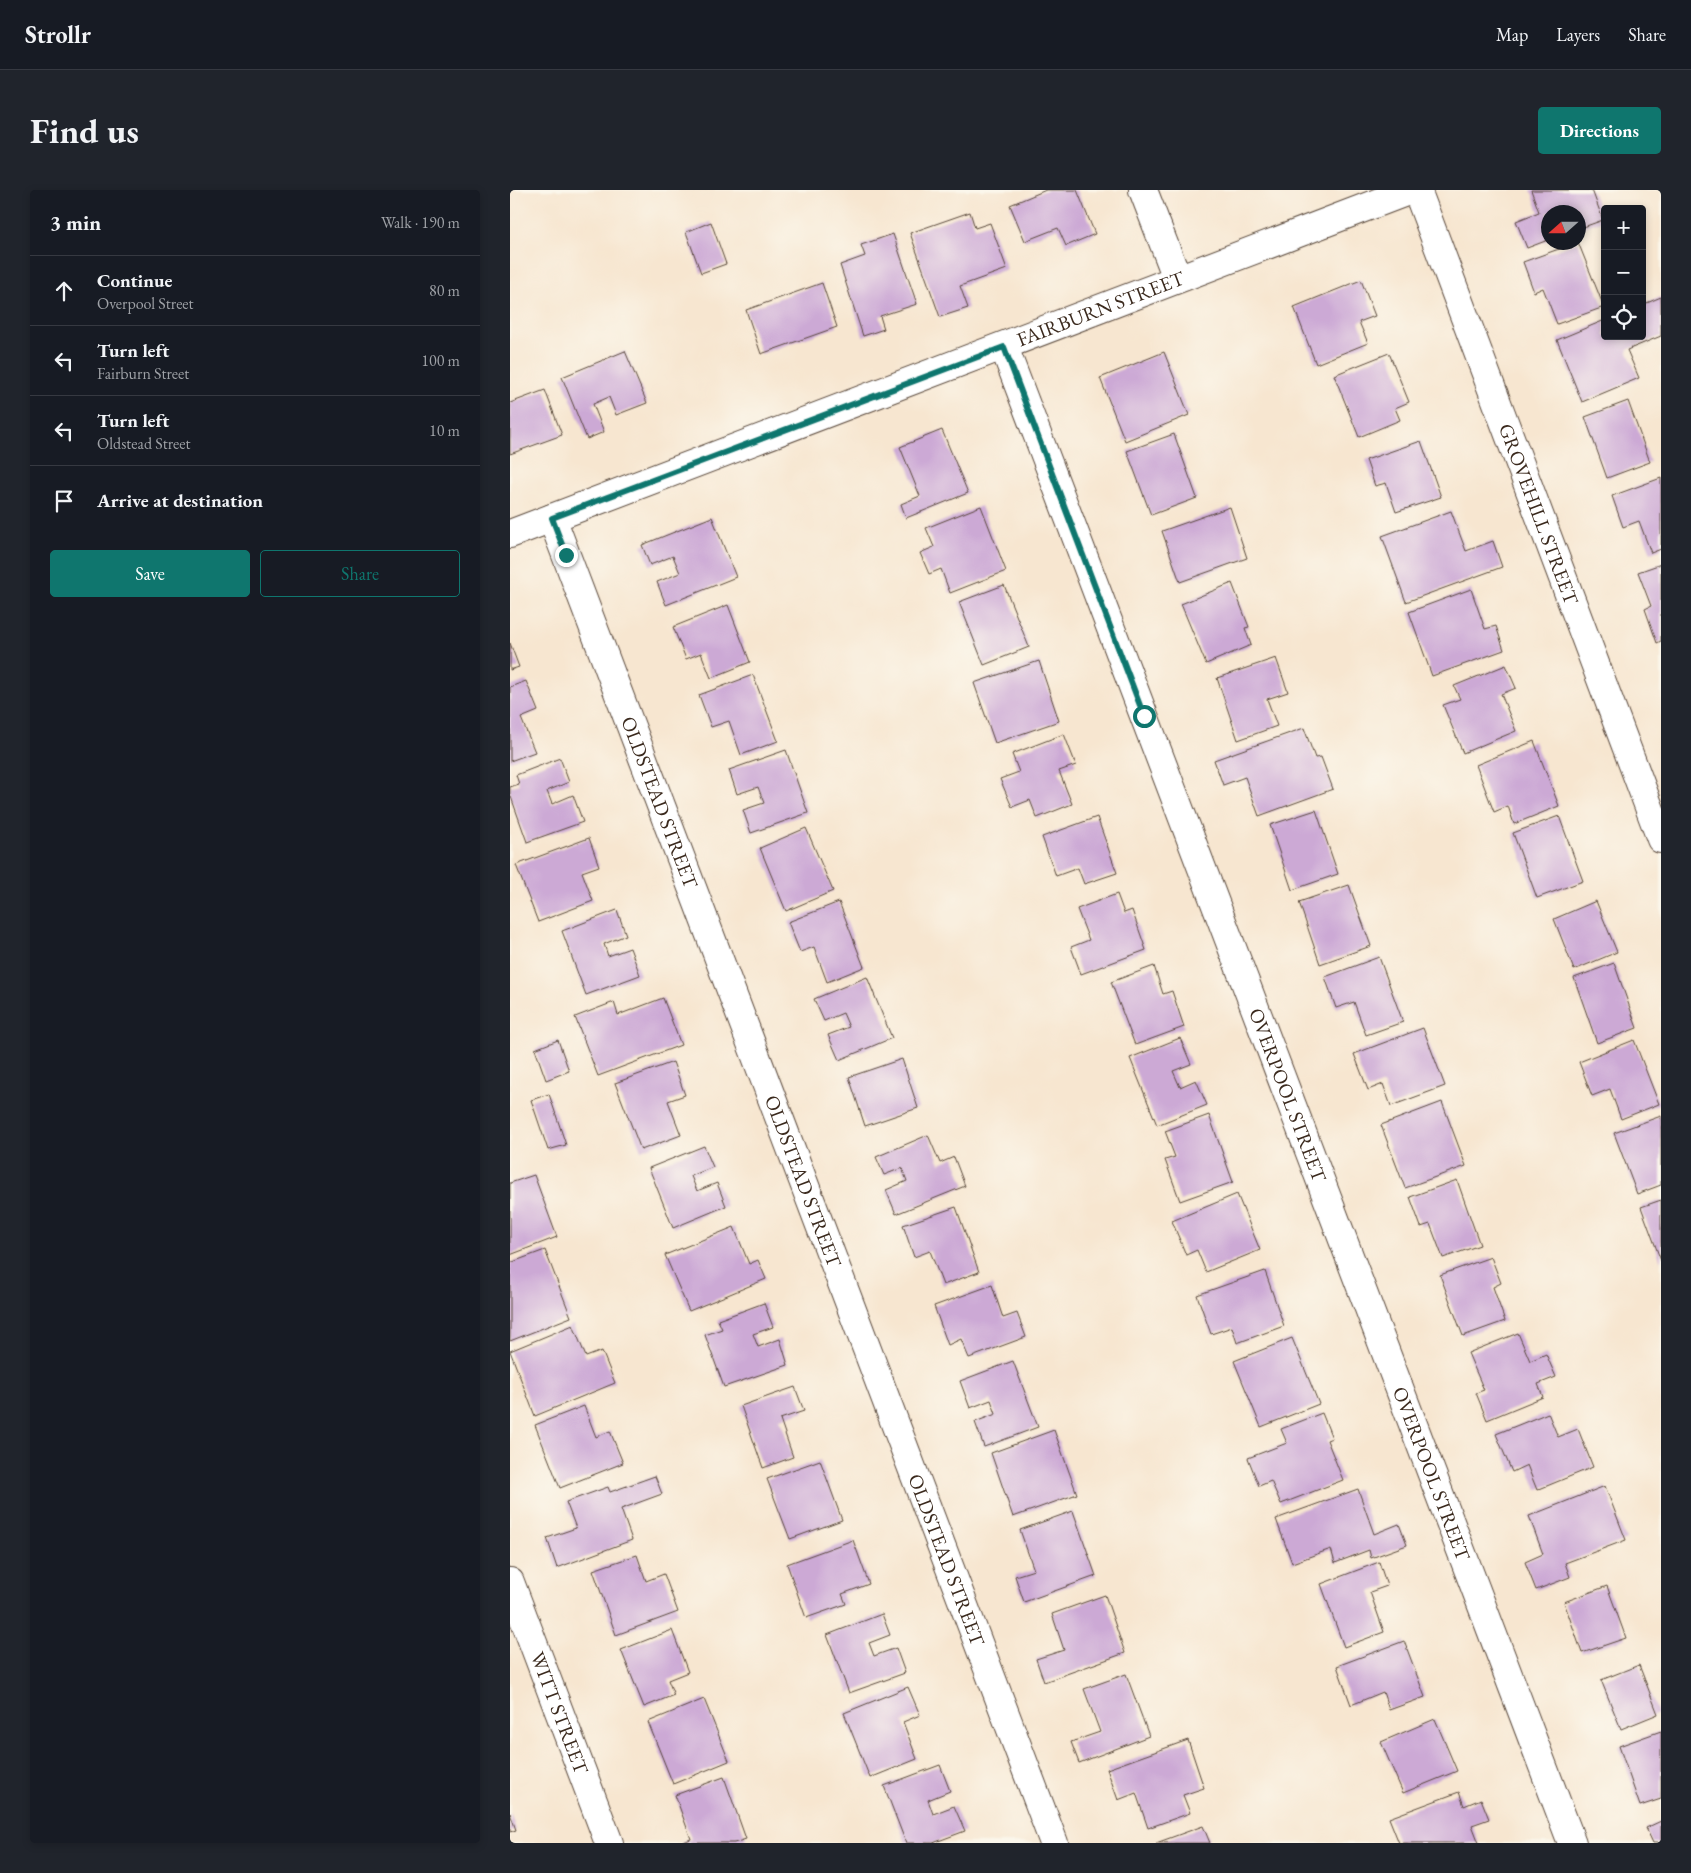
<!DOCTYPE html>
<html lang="en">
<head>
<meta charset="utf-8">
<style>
	:root { --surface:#171b24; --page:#20242c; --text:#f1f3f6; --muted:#9ea1a6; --line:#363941; --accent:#0f766e }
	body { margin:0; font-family:"EB Garamond",serif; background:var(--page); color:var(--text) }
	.controls { position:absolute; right:15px; top:15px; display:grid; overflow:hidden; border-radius:5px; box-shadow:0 2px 8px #0003 }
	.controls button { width:45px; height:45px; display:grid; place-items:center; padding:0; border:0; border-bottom:1px solid var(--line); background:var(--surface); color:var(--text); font:25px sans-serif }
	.compass { position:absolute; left:1031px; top:15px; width:45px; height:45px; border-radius:50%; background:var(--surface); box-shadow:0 2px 8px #0003; rotate:249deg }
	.stop { position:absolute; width:15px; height:15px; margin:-11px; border:4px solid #0f766e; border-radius:50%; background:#fff }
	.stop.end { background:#0f766e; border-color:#fff; box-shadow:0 1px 5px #0008 }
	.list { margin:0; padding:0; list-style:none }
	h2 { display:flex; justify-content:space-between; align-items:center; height:65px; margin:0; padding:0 20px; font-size:21px }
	h2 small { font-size:16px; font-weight:400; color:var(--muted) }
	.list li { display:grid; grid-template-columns:32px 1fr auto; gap:15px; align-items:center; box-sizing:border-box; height:70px; padding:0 20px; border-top:1px solid var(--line) }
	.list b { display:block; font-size:19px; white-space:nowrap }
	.list p { margin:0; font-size:16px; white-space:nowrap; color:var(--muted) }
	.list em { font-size:16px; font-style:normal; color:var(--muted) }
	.actions { display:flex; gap:10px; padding:15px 20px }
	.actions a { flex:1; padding:11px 0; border:1px solid var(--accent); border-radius:5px; text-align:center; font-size:18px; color:var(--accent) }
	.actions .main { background:var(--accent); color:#fff }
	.icon { flex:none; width:28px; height:28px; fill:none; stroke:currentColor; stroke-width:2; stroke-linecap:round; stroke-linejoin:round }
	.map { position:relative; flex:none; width:1151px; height:1653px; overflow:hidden; border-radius:5px }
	header { display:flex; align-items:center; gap:30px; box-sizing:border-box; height:70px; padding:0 25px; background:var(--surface); border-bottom:1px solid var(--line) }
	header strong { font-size:24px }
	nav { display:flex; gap:28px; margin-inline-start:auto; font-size:18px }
	.intro { display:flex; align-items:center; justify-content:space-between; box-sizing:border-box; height:120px; padding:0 30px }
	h1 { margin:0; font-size:35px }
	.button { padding:12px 22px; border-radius:5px; background:var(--accent); color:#fff; font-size:18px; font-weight:700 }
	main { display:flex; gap:30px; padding:0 30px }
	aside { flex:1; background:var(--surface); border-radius:5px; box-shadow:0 2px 8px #0003 }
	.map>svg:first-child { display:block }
	.building { fill:#cca9d5 }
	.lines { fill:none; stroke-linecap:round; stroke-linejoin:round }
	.street-casing { stroke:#574639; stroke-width:30 }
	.street { stroke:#fff; stroke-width:28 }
	.route { stroke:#0f766e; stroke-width:6 }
	.labels { text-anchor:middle; stroke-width:4; stroke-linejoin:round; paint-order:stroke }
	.street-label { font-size:20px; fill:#3b2a1e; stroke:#fbf7ec }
</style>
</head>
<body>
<header>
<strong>Strollr</strong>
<nav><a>Map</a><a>Layers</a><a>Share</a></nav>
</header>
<div class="intro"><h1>Find us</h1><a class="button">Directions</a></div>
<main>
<aside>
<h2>3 min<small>Walk · 190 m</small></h2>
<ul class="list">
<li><svg class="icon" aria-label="ahead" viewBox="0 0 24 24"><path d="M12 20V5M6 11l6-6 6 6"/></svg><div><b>Continue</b><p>Overpool Street</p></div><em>80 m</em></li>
<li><svg class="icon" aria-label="left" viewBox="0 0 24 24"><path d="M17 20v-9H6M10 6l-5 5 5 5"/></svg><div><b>Turn left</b><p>Fairburn Street</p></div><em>100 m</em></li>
<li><svg class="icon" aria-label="left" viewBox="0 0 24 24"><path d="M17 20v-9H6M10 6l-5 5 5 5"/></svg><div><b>Turn left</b><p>Oldstead Street</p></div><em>10 m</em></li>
<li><svg class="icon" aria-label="arrive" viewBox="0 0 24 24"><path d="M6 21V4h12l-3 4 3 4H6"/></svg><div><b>Arrive at destination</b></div></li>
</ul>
<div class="actions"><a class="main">Save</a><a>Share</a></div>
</aside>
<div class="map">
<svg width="1151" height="1653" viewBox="0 0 1151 1653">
	<rect width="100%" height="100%" fill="#fbf7ec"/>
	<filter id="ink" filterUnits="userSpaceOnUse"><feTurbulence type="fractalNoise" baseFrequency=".02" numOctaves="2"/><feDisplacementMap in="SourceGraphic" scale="10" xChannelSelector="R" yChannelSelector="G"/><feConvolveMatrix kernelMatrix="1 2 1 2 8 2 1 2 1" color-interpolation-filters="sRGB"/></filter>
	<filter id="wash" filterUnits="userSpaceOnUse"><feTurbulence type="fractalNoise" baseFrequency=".0096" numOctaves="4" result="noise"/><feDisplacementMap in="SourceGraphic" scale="20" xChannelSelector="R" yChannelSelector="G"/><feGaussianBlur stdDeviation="1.12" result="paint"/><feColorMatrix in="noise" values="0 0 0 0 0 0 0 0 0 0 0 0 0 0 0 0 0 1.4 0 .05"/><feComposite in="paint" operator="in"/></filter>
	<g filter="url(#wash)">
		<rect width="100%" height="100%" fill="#f7e6d0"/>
		<g id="blocks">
			<g class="building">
				<polygon points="536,0 567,0 585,44 556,56 548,38 515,51 500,15"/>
				<polygon points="1021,0 1082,0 1093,30 1068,39 1068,22 1038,22 1038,50 1017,58 1006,31 1029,22"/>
				<polygon points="460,22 465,38 480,33 497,79 450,96 458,118 430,127 400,43"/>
				<polygon points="201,32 216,74 191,83 176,42"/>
				<polygon points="383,44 407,114 370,126 374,139 353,146 330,75 355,66 351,55"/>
				<polygon points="1068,52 1094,117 1047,134 1033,98 1024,102 1013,72"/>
				<polygon points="851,90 865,126 849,132 858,153 806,174 784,117"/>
				<polygon points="312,93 327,137 251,164 236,120"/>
				<polygon points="1151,107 1151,146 1117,160 1129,188 1072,212 1047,150 1095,130 1095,146 1132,146 1132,115"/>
				<polygon points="115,161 137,213 106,225 99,207 83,214 94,242 77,249 52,187"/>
				<polygon points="654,162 679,225 615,251 590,188"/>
				<polygon points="879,163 899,212 885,218 890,230 849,247 824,185"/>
				<polygon points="35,200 52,245 0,264 0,213"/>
				<polygon points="1118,211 1140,272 1097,288 1075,227"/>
				<polygon points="432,240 458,303 396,328 391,314 410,306 390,257"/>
				<polygon points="664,244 687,308 641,325 617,261"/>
				<polygon points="911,251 931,307 886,322 876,293 865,296 856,270"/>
				<polygon points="1151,288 1151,359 1141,363 1129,331 1113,337 1102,306"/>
				<polygon points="471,316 496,381 440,403 431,379 419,384 410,363 424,357 416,338"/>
				<polygon points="720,317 737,368 670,392 652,341"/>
				<polygon points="941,321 956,361 983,351 992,377 896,412 872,346"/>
				<polygon points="202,327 226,387 156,415 147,392 170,383 163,366 140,375 132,355"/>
				<polygon points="1151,374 1151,451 1147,453 1135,419 1141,416 1128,382"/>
				<polygon points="722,393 739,437 735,438 741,455 696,474 671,414"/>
				<polygon points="494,395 519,457 474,475 449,412"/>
				<polygon points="961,399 975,439 986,436 994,460 922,486 899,422"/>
				<polygon points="218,415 240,472 201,488 191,463 176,469 163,437"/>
				<polygon points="0,453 9,477 0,480"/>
				<polygon points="766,468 778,502 757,509 767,536 728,550 707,488"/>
				<polygon points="529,471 549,531 485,553 464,493"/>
				<polygon points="996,475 1006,498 991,504 1006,541 953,563 933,515 950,509 944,496"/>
				<polygon points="243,485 268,551 231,565 219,531 201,537 189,505"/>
				<polygon points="16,491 28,521 11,528 25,562 0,571 0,497"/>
				<polygon points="794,538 805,568 811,567 823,599 749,626 735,587 713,595 704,570"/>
				<polygon points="554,544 566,575 549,581 562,614 527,628 520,610 502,617 490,589 509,582 502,564"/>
				<polygon points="1024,551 1049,616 1004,634 998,616 984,622 966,575"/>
				<polygon points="276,560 298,623 241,643 233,620 254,613 248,597 227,604 219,580"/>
				<polygon points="50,568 59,592 37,601 42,614 63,605 73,632 17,652 0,604 0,597 9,594 6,585"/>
				<polygon points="806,620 828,684 782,700 760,635"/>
				<polygon points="1049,626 1073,691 1027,708 1003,643"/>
				<polygon points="587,627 607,683 574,694 568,678 546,686 532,647"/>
				<polygon points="296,638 323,701 276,721 250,658"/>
				<polygon points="79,648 89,676 72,682 83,711 28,732 6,675"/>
				<polygon points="839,695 861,756 810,774 789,712"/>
				<polygon points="607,704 614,723 622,720 636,760 571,784 561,757 579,750 567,719"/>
				<polygon points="1086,711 1107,762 1064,780 1044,729"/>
				<polygon points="329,712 354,777 317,792 304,757 290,762 278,732"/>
				<polygon points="107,720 116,745 94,754 98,766 120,758 130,785 76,805 52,741"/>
				<polygon points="869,767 893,832 856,845 844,812 826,818 815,787"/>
				<polygon points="1104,773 1127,838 1087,853 1064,788"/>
				<polygon points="644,776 653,804 662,801 674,837 625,855 601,792"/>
				<polygon points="357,787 382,848 329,870 318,845 339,837 333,823 314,831 304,809"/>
				<polygon points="153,808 171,855 88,886 65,827 104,812 108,825"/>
				<polygon points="913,838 935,896 881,916 873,894 858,900 844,864"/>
				<polygon points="670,848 681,874 663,881 670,897 686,890 697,915 647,935 620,868"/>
				<polygon points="48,850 59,881 36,890 25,859"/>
				<polygon points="1124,850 1149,914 1111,929 1100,899 1082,906 1069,872"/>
				<polygon points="392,869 408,918 355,936 339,887"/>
				<polygon points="163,872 175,905 158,911 171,945 131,960 105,893"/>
				<polygon points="39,904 56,955 38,960 21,910"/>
				<polygon points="932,912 956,976 895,998 871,935"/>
				<polygon points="699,925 723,992 670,1011 655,970 665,967 655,941"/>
				<polygon points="1151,926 1151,995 1127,1004 1104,943"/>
				<polygon points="418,945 430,973 444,967 455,996 386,1024 376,1000 397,991 392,978 374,985 366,967"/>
				<polygon points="194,956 203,977 181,986 187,1001 207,993 216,1016 163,1038 139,978"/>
				<polygon points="24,985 47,1047 0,1065 0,993"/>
				<polygon points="947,990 970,1055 933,1068 920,1034 911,1037 900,1007"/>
				<polygon points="727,1004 750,1060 696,1082 687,1060 676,1065 662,1031"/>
				<polygon points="1151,1010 1151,1071 1131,1017"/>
				<polygon points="446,1017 469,1082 433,1095 420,1061 404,1067 393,1035"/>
				<polygon points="224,1037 239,1074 248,1070 256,1089 179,1121 155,1065"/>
				<polygon points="35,1060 61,1127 0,1151 0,1073"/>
				<polygon points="981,1067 991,1093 983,1097 995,1131 953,1146 930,1085"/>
				<polygon points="755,1081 774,1136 727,1153 722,1137 701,1144 687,1105"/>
				<polygon points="482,1095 493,1128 507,1123 516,1147 459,1168 451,1149 438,1155 424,1116"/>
				<polygon points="254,1113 263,1137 243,1144 248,1157 270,1149 278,1175 214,1197 195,1145 212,1139 208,1130"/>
				<polygon points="63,1135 76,1167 92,1161 105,1193 25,1226 0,1161"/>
				<polygon points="1008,1143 1020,1171 1036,1164 1046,1187 1028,1194 1033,1207 977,1230 966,1203 974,1200 958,1163"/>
				<polygon points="782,1148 809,1214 751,1237 724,1171"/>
				<polygon points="503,1171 528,1237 474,1257 465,1232 486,1224 481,1210 460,1218 450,1191"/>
				<polygon points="285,1197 294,1221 270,1229 283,1267 253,1278 231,1216"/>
				<polygon points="74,1216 86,1247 100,1241 113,1273 50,1298 25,1235"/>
				<polygon points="812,1223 822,1248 817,1250 833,1290 771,1314 761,1291 749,1296 738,1268 777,1253 771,1239"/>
				<polygon points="1038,1223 1048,1247 1068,1239 1083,1277 1027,1300 1017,1275 1002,1282 986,1244"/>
				<polygon points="544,1240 567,1304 503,1327 481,1263"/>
				<polygon points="310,1270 332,1330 280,1349 257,1289"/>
				<polygon points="145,1286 152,1304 111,1319 122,1350 47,1378 37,1348 66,1338 56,1312 98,1297 100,1302"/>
				<polygon points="1095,1296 1116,1350 1055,1373 1060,1387 1026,1400 1015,1372 1033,1364 1019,1326"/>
				<polygon points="848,1299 864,1344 889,1334 897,1355 861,1368 859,1360 825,1373 821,1359 782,1373 766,1329"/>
				<polygon points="563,1321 586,1386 514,1412 505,1386 524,1380 510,1340"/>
				<polygon points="343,1350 359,1394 332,1404 336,1414 296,1428 277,1374"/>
				<polygon points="127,1365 136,1391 154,1384 168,1422 106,1445 83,1380"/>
				<polygon points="869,1372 877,1396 860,1402 874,1442 834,1457 811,1394"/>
				<polygon points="1097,1396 1116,1448 1072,1463 1054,1412"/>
				<polygon points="595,1405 615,1463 534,1492 526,1469 554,1460 542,1424"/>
				<polygon points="372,1424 380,1445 359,1453 364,1466 386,1458 395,1483 339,1503 317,1445"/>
				<polygon points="162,1440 178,1482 158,1490 164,1505 134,1517 111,1460"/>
				<polygon points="894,1451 915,1507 879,1520 873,1502 841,1515 827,1476"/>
				<polygon points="1129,1475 1148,1524 1111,1539 1091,1490"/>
				<polygon points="616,1484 639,1546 569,1573 561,1552 590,1542 574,1499"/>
				<polygon points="398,1497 410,1525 393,1532 407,1569 360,1588 334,1523"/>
				<polygon points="194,1509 219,1571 163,1594 138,1532"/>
				<polygon points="925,1529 947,1581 893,1603 871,1552"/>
				<polygon points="1151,1541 1151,1609 1130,1616 1109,1556"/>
				<polygon points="678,1550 694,1598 673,1605 680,1623 638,1638 626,1603 608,1610 597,1579"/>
				<polygon points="430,1575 440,1601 418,1610 423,1624 444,1616 455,1641 423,1653 396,1653 374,1596"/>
				<polygon points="214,1587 236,1649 224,1653 171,1653 181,1649 165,1605"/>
				<polygon points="949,1602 954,1616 971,1609 979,1629 962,1635 969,1653 889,1653 879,1628"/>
				<polygon points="0,1623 6,1640 0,1642"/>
				<polygon points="1151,1631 1151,1653 1143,1653 1136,1638"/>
				<polygon points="693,1636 700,1653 646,1653"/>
			</g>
		</g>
	</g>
	<g filter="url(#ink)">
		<use href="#blocks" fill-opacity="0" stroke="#574639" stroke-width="1"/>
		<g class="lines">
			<defs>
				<g id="street">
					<polyline points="633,0 667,88"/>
					<path id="s1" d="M907,0L1151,649"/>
					<path id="s2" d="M494,157L1062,1653"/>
					<path id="s3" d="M42,328L544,1653"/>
					<path id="s4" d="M0,344L901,0"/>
					<path id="s5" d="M0,1392L99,1653"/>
				</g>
			</defs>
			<use href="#street" class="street-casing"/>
			<use href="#street" class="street"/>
		</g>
	</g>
	<g class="lines" filter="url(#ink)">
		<polyline class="route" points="56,365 42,328 494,157 634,526"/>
	</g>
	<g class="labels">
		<g class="street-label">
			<text dy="7" stroke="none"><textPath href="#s4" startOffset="632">FAIRBURN STREET</textPath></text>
			<text dy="7" stroke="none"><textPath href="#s1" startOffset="346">GROVEHILL STREET</textPath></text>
			<text dy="7" stroke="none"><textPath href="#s3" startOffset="304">OLDSTEAD STREET</textPath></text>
			<text dy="7" stroke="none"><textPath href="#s2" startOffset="800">OVERPOOL STREET</textPath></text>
			<text dy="7" stroke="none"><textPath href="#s3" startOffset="709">OLDSTEAD STREET</textPath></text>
			<text dy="7" stroke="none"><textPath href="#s2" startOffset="1205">OVERPOOL STREET</textPath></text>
			<text dy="7" stroke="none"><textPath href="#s3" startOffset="1114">OLDSTEAD STREET</textPath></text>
			<text dy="7" stroke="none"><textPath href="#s5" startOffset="140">WITT STREET</textPath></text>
		</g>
	</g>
</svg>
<div class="controls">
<button>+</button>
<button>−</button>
<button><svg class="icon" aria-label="locate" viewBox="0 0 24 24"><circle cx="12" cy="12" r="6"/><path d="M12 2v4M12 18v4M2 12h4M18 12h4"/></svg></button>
</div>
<svg class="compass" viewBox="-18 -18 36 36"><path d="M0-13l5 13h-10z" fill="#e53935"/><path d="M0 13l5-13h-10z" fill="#9ea1a6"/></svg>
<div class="stop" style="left:634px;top:526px"></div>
<div class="stop end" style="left:56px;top:365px"></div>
</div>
</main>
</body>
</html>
